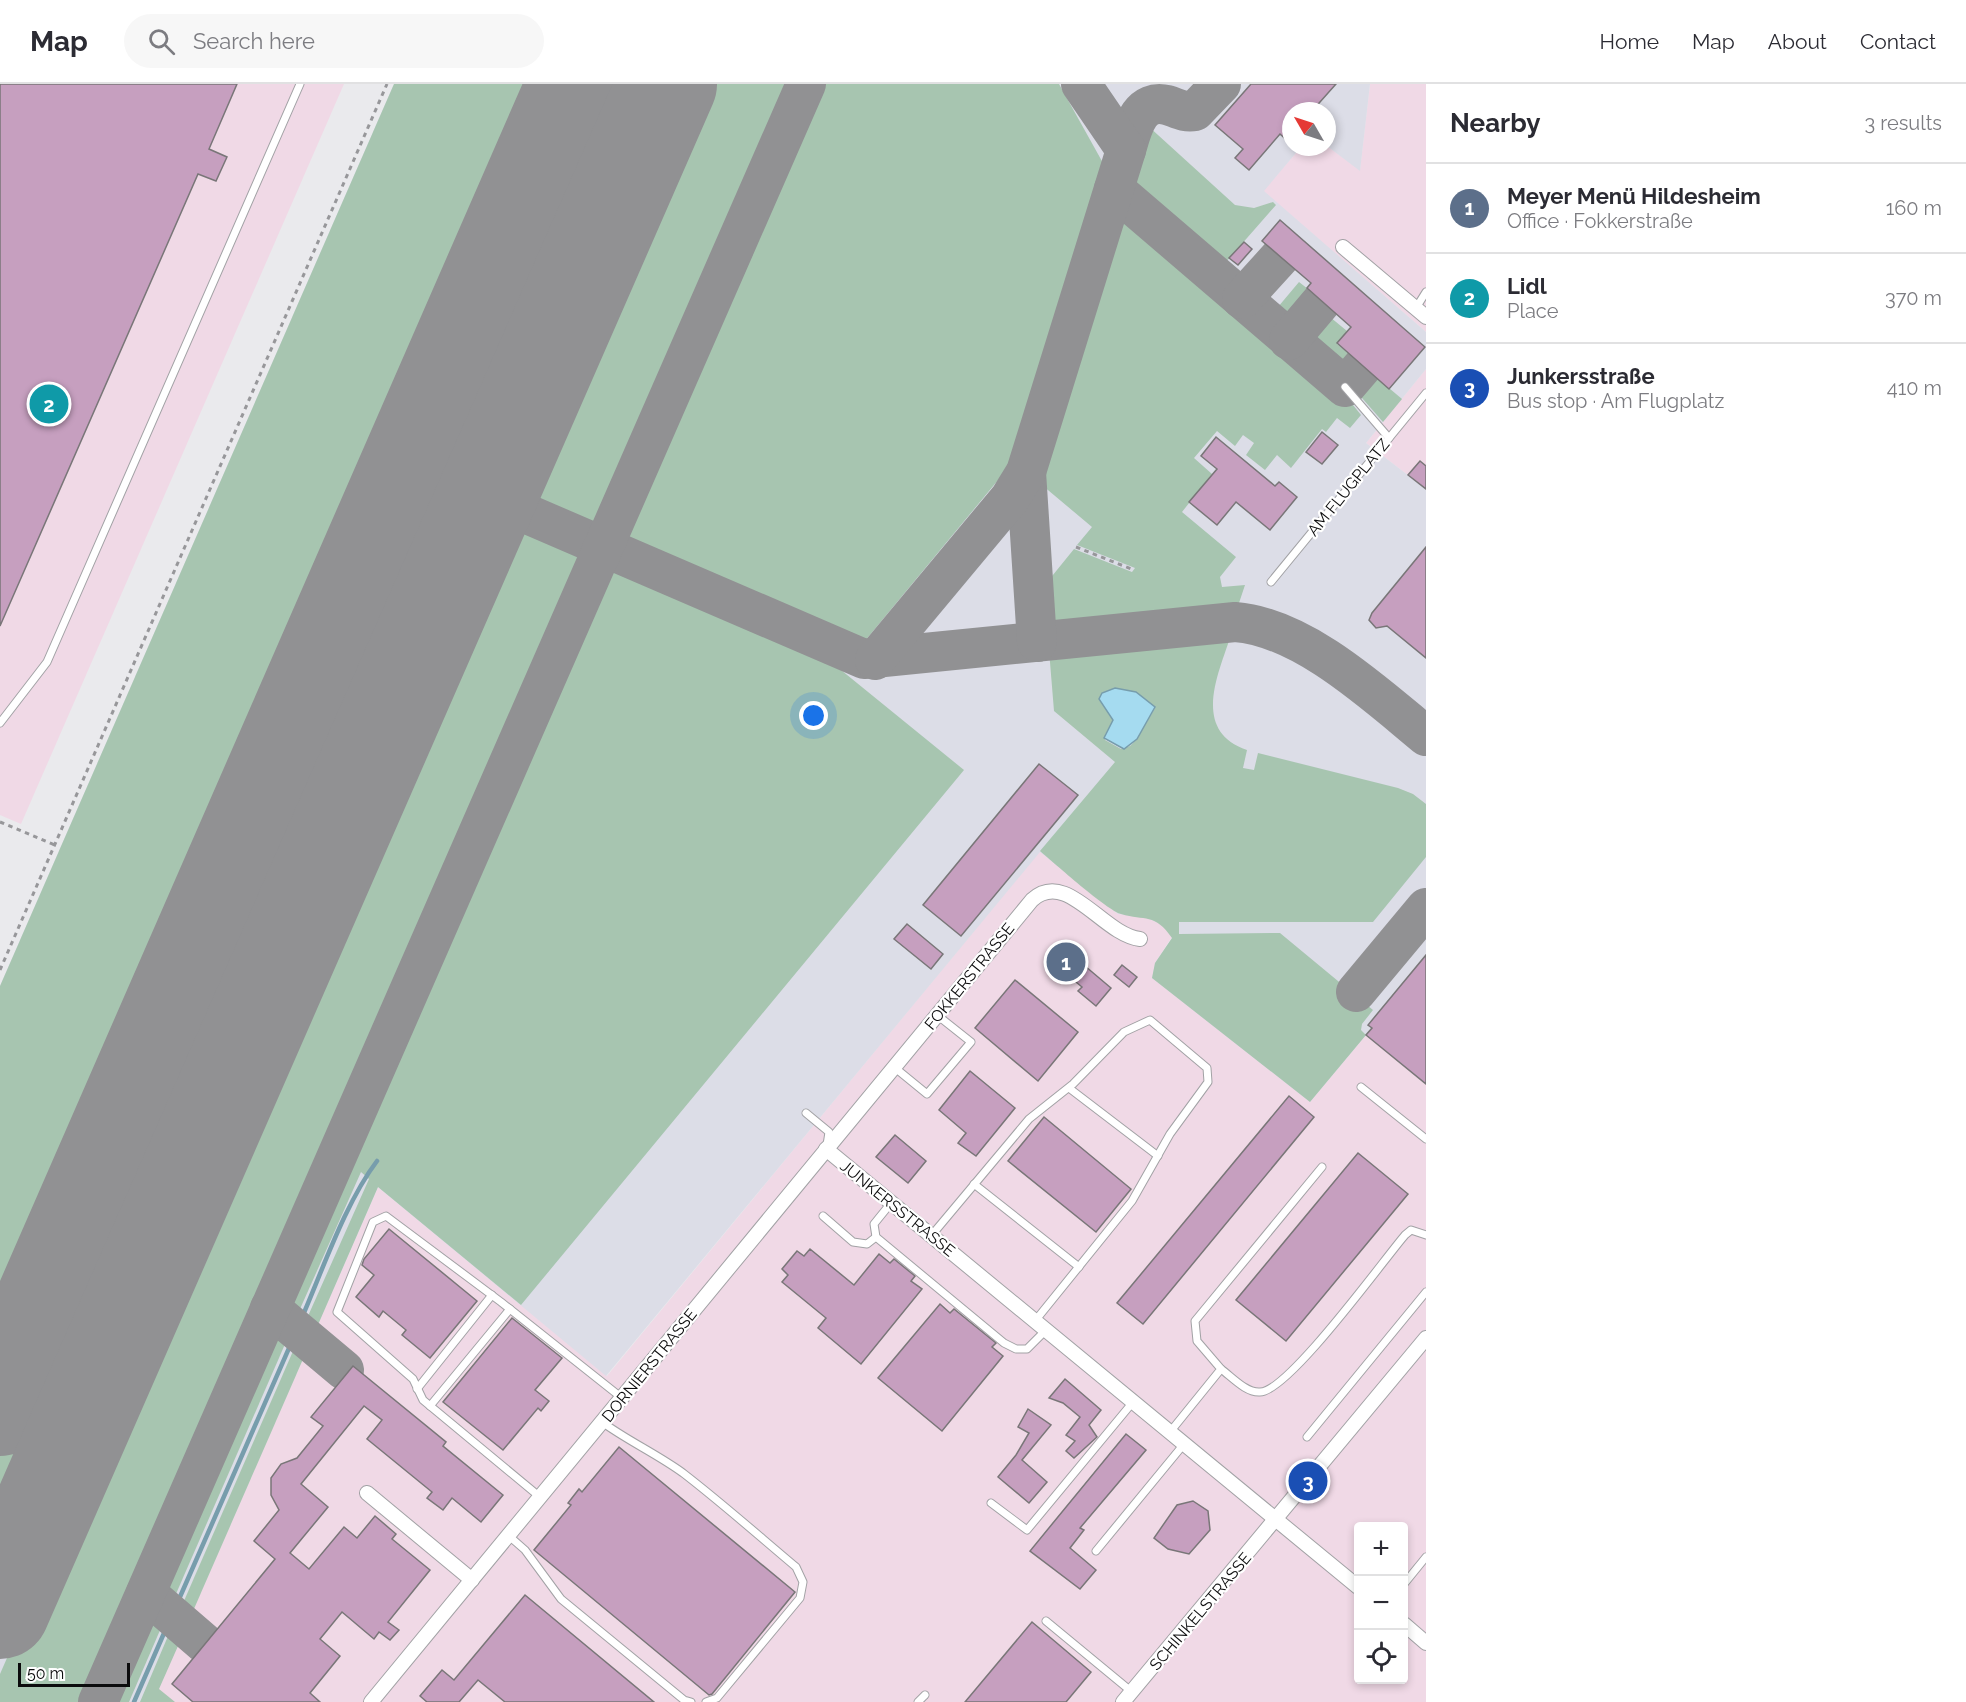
<!DOCTYPE html>
<html lang="en">
<head>
<meta charset="utf-8">
<style>
	:root { --surface:#fff; --page:#f7f7f7; --text:#2b2b33; --muted:#7c7c81; --line:#e1e1e2; --accent:#2563eb }
	body { margin:0; font-family:Raleway,sans-serif; background:var(--page); color:var(--text) }
	.controls { position:absolute; right:18px; bottom:18px; display:grid; overflow:hidden; border-radius:6px; box-shadow:0 3px 9px #0003 }
	.controls button { width:54px; height:54px; display:grid; place-items:center; padding:0; border:0; border-bottom:2px solid var(--line); background:var(--surface); color:var(--text); font:30px sans-serif }
	.compass { position:absolute; left:1282px; top:18px; width:54px; height:54px; border-radius:50%; background:var(--surface); box-shadow:0 3px 9px #0003; rotate:309deg }
	.scale { position:absolute; left:18px; bottom:15px; width:112px; box-sizing:border-box; padding-left:6px; border:3px solid #0c0c0d; border-top:0; font-size:16px; line-height:21px; white-space:nowrap; color:#0c0c0d; -webkit-text-stroke:4px #fff; paint-order:stroke }
	.you { position:absolute; left:814px; top:632px; width:21px; height:21px; margin:-15px; border:4px solid #fff; border-radius:50%; background:#1a73e8; box-shadow:0 0 0 9px #1a73e833 }
	.badge { display:grid; place-items:center; width:39px; height:39px; border-radius:50%; background:var(--accent); color:#fff; font-size:20px; font-weight:700 }
	.pin { position:absolute; translate:-50% -50%; border:3px solid #fff; box-shadow:0 2px 6px #0006 }
	.list { margin:0; padding:0; list-style:none }
	h2 { display:flex; justify-content:space-between; align-items:center; height:78px; margin:0; padding:0 24px; font-size:26px }
	h2 small { font-size:20px; font-weight:400; color:var(--muted) }
	.list li { display:grid; grid-template-columns:39px 1fr auto; gap:18px; align-items:center; box-sizing:border-box; height:90px; padding:0 24px; border-top:2px solid var(--line) }
	.list b { display:block; font-size:22px; white-space:nowrap }
	.list p { margin:0; font-size:20px; white-space:nowrap; color:var(--muted) }
	.list em { font-size:20px; font-style:normal; color:var(--muted) }
	.icon { flex:none; width:33px; height:33px; fill:none; stroke:currentColor; stroke-width:2; stroke-linecap:round; stroke-linejoin:round }
	.map { position:relative; flex:none; width:1426px; height:1618px; overflow:hidden }
	header { display:flex; align-items:center; gap:36px; box-sizing:border-box; height:84px; padding:0 30px; background:var(--surface); border-bottom:2px solid var(--line) }
	header strong { font-size:28px }
	nav { display:flex; gap:33px; margin-inline-start:auto; font-size:21px }
	.search { width:420px; height:54px; background:var(--page); display:flex; align-items:center; gap:15px; box-sizing:border-box; padding:0 21px; border-radius:33px; color:var(--muted); font-size:22px }
	main { display:flex }
	aside { flex:1; background:var(--surface) }
	.map>svg:first-child { display:block }
	.industrial { fill:#f0d9e6; fill-rule:evenodd }
	.built { fill:#dcdde7 }
	.green { fill:#a7c5b0; fill-rule:evenodd }
	.water { fill:#a5dbf0; stroke:#779dac; stroke-width:1.5 }
	.lines { fill:none; stroke-linecap:round; stroke-linejoin:round }
	.stream { stroke:#779dac; stroke-width:4.5 }
	.taxiway { stroke:#919193; stroke-width:40 }
	.runway { stroke:#919193; stroke-width:100 }
	.building { fill:#c69fbf; stroke:#797678; stroke-width:1.5 }
	.lane-casing { stroke:#a2a2a5; stroke-width:9 }
	.street-casing { stroke:#a2a2a5; stroke-width:16 }
	.path { stroke:#97979a; stroke-width:3; stroke-dasharray:4.5 4.5; stroke-linecap:butt }
	.lane { stroke:#fff; stroke-width:7 }
	.street { stroke:#fff; stroke-width:14 }
	.labels { text-anchor:middle; stroke-width:4.5; stroke-linejoin:round; paint-order:stroke }
	.street-label { font-size:16px; fill:#0c0c0d; stroke:#fff }
</style>
</head>
<body>
<header>
<strong>Map</strong>
<div class="search"><svg class="icon" aria-label="search" viewBox="0 0 24 24"><circle cx="10" cy="10" r="6"/><path d="M15 15l6 6"/></svg>Search here</div>
<nav><a>Home</a><a>Map</a><a>About</a><a>Contact</a></nav>
</header>
<main>
<div class="map">
<svg width="1426" height="1618" viewBox="0 0 1426 1618">
	<rect width="100%" height="100%" fill="#eaeaed"/>
	<g class="industrial">
		<polygon points="0,0 344,0 21,740 0,731"/>
		<polygon points="1370,0 1426,0 1426,248 1263,107 1301,63 1327,62 1360,86"/>
		<polygon points="1426,285 1426,405 1366,359"/>
		<path d="M1040,767L1118,830L1142,832L1164,841L1172,853L1155,879L1310,1018L1366,951L1426,1000V1618H153L378,1103L607,1292ZM1358,1442H1404V1596H1358Z"/>
	</g>
	<polygon class="built" points="394,0 1370,0 1360,87 1327,62 1327,27 1291,27 1291,63 1301,63 1264,107 1426,248 1426,285 1366,359 1426,405 1426,1000 1366,951 1310,1018 1152,894 1155,879 1172,854 1164,841 1142,832 1118,830 1040,768 606,1292 378,1103 153,1618 0,1618 0,902"/>
	<g class="green">
		<polygon points="394,0 638,0 0,1459 0,902"/>
		<polygon points="695,0 793,0 599,443 517,407"/>
		<polygon points="817,0 1059,0 1108,88 1016,380 1013,378 864,558 628,455 624,445"/>
		<polygon points="1147,41 1235,121 1254,124 1273,118 1276,121 1226,178 1244,193 1235,203 1126,109"/>
		<polygon points="1125,122 1345,311 1361,331 1350,344 1337,334 1326,348 1322,345 1291,384 1277,371 1265,386 1246,371 1254,359 1243,351 1235,362 1217,347 1194,374 1212,390 1182,428 1236,473 1220,493 1222,503 1245,501 1236,528 1054,547 1047,542 1044,502 1074,465 1132,488 1135,484 1077,461 1092,443 1036,396 1121,123"/>
		<polygon points="1299,198 1308,205 1279,240 1260,224 1267,215 1278,223"/>
		<polygon points="1330,233 1347,247 1337,260 1358,278 1347,292 1341,292 1305,262"/>
		<polygon points="1370,288 1402,315 1383,338 1355,306 1355,299"/>
		<polygon points="503,439 586,474 86,1618 0,1618 0,1590"/>
		<polygon points="615,487 841,586 964,686 521,1221 378,1103 314,1250 304,1241 369,1095 361,1088 296,1234 283,1224 603,492"/>
		<path d="M1232,548C1219,589 1190,646 1247,666L1243,684L1254,686L1258,669L1398,704L1413,710L1426,720V773L1373,838H1179V850L1280,849L1373,926L1362,940L1361,946L1366,951L1310,1018L1152,894L1155,879L1172,854C1155,829 1145,837 1121,830C1108,827 1054,779 1040,767L1115,678L1054,627L1049,566ZM1155,624L1137,655L1130,662L1121,665L1105,656V651L1113,636L1108,626Z"/>
		<polygon points="276,1240 289,1251 172,1519 158,1508"/>
		<polygon points="297,1258 307,1266 190,1534 180,1526"/>
		<polygon points="151,1526 164,1537 129,1618 111,1618"/>
		<polygon points="171,1545 182,1553 159,1605 175,1618 140,1618"/>
	</g>
	<polygon class="water" points="1115,604 1136,608 1155,623 1137,655 1124,665 1104,654 1113,636 1099,615 1102,609"/>
	<g class="lines">
		<g class="stream">
			<path d="M300,1238C322,1188 345,1119 377,1077"/>
			<polyline points="176,1522 293,1255"/>
			<polyline points="134,1618 168,1540"/>
		</g>
		<g class="taxiway">
			<path d="M1126,66C1132,46 1138,14 1167,21C1177,24 1184,29 1195,27L1221,0"/>
			<polyline points="1114,105 1345,303 1363,282"/>
			<polyline points="1242,215 1280,173"/>
			<polyline points="1289,256 1322,217"/>
			<path d="M411,380L864,575L1235,538C1303,543 1375,610 1426,652"/>
			<polyline points="1026,388 1037,558"/>
			<polyline points="875,576 1010,414 1026,388 1126,66 1081,0"/>
			<polyline points="1356,908 1426,824"/>
			<polyline points="270,1224 344,1286"/>
			<polyline points="146,1509 204,1559"/>
			<polyline points="98,1618 806,0"/>
		</g>
		<g class="runway">
			<polyline points="0,1322 577,0"/>
			<polyline points="0,1525 667,0"/>
		</g>
	</g>
	<g class="building">
		<polygon points="0,0 237,0 209,65 227,73 216,97 198,90 0,542"/>
		<polygon points="1251,0 1336,0 1312,27 1291,27 1291,60 1280,50 1249,86 1235,74 1243,65 1215,41"/>
		<polygon points="1280,136 1425,263 1389,305 1337,259 1351,243 1307,204 1311,199 1262,157"/>
		<polygon points="1244,158 1252,165 1238,181 1229,174"/>
		<polygon points="1322,348 1338,361 1322,380 1306,368"/>
		<polygon points="1216,353 1275,402 1279,398 1297,413 1270,446 1236,418 1217,441 1189,418 1217,385 1201,372"/>
		<polygon points="1420,377 1426,382 1426,405 1408,391"/>
		<polygon points="1426,463 1426,574 1387,542 1376,544 1369,536 1372,529"/>
		<polygon points="1039,680 1078,711 961,852 923,821"/>
		<polygon points="907,840 943,870 931,885 894,855"/>
		<polygon points="1059,860 1111,904 1096,922 1078,907 1082,903 1047,874"/>
		<polygon points="1426,871 1426,1000 1366,951 1372,944 1368,941"/>
		<polygon points="1122,881 1137,893 1129,903 1114,891"/>
		<polygon points="1015,896 1078,948 1038,997 975,944"/>
		<polygon points="970,987 1015,1024 976,1072 958,1059 966,1049 939,1026"/>
		<polygon points="1289,1012 1314,1033 1143,1240 1117,1219"/>
		<polygon points="1044,1033 1131,1105 1096,1148 1008,1077"/>
		<polygon points="895,1051 926,1077 908,1099 876,1073"/>
		<polygon points="1358,1069 1408,1110 1286,1257 1236,1216"/>
		<polygon points="389,1145 477,1217 430,1274 402,1251 406,1246 383,1227 379,1233 356,1213 374,1191 362,1181 364,1175"/>
		<polygon points="810,1165 854,1201 879,1170 890,1179 894,1175 915,1192 911,1197 922,1205 861,1280 818,1244 826,1234 782,1198 788,1191 782,1185 797,1167 804,1172"/>
		<polygon points="940,1220 950,1229 954,1225 996,1259 992,1263 1003,1272 942,1347 878,1294"/>
		<polygon points="512,1234 562,1274 535,1306 549,1317 541,1327 538,1324 503,1366 443,1318"/>
		<polygon points="353,1282 446,1358 443,1362 503,1411 481,1438 452,1414 443,1426 427,1414 432,1408 367,1355 382,1336 364,1322 301,1400 328,1423 290,1469 309,1485 344,1443 357,1454 375,1432 396,1450 392,1455 430,1486 388,1538 399,1546 390,1556 379,1548 374,1555 342,1528 320,1555 340,1572 310,1609 320,1618 193,1618 172,1600 275,1475 254,1457 279,1426 271,1411 271,1394 281,1380 297,1374 323,1342 311,1333"/>
		<polygon points="1065,1295 1101,1326 1089,1341 1097,1353 1074,1374 1066,1367 1075,1357 1066,1351 1080,1333 1063,1319 1049,1314"/>
		<polygon points="1028,1325 1051,1341 1022,1376 1047,1398 1029,1419 998,1393 1016,1371 1029,1349 1018,1343"/>
		<polygon points="1126,1350 1146,1366 1080,1444 1084,1446 1070,1464 1096,1486 1080,1505 1030,1467"/>
		<polygon points="619,1363 795,1508 712,1610 709,1611 534,1466 571,1421 568,1419 579,1405 582,1408"/>
		<polygon points="1193,1417 1208,1427 1210,1446 1189,1470 1168,1465 1154,1454 1177,1421"/>
		<polygon points="525,1511 654,1618 505,1618 478,1596 459,1618 427,1618 420,1612 442,1586 454,1596"/>
		<polygon points="1032,1538 1091,1588 1066,1618 965,1618"/>
	</g>
	<g class="lines">
		<defs>
			<g id="lane">
				<polyline points="1416,224 1426,208"/>
				<polyline points="1345,303 1389,354"/>
				<polyline points="1271,498 1426,309"/>
				<polyline points="0,639 47,578 300,0"/>
				<polyline points="894,983 927,1010 971,958 937,931"/>
				<polyline points="1361,1003 1426,1055"/>
				<polyline points="1069,1004 1158,1072"/>
				<polyline points="806,1029 829,1048 827,1061"/>
				<polyline points="974,1100 1079,1183"/>
				<polyline points="891,1119 874,1140 876,1153 1004,1259 1016,1265 1027,1265 1046,1246"/>
				<polyline points="823,1132 853,1158 867,1160 876,1153"/>
				<polyline points="931,1152 1029,1035 1073,1000 1124,948 1150,936 1207,984 1208,998 1170,1050 1132,1117 1035,1237"/>
				<path d="M1221,1285C1232,1293 1246,1309 1260,1308C1288,1308 1382,1178 1405,1151L1411,1146L1426,1151"/>
				<polyline points="417,1305 492,1211"/>
				<polyline points="430,1322 510,1225"/>
				<path d="M602,1338C628,1357 657,1370 683,1389C722,1419 759,1452 796,1483L803,1498L800,1514L717,1614L706,1618"/>
				<polyline points="1170,1348 1221,1285 1197,1257 1195,1237 1322,1083"/>
				<polyline points="1307,1353 1426,1208"/>
				<polyline points="540,1413 423,1316 413,1295 337,1228 373,1138 386,1132 501,1218 622,1314"/>
				<polyline points="991,1419 1027,1446 1133,1318"/>
				<polyline points="508,1451 525,1466 561,1515 684,1616 691,1618"/>
				<polyline points="1096,1467 1184,1360"/>
				<polyline points="1404,1500 1426,1473"/>
				<polyline points="1046,1537 1132,1608"/>
				<polyline points="918,1618 925,1611"/>
			</g>
			<g id="street">
				<polyline points="1343,163 1426,233"/>
				<polyline points="826,1065 1358,1503"/>
				<polyline points="367,1409 472,1496"/>
				<polyline points="1404,1540 1426,1559"/>
				<path d="M371,1618L1032,816C1067,784 1103,851 1140,855"/>
				<polyline points="1123,1618 1426,1254"/>
			</g>
		</defs>
		<use href="#lane" class="lane-casing"/>
		<use href="#street" class="street-casing"/>
		<g class="path">
			<polyline points="1076,463 1134,486"/>
			<polyline points="0,738 55,761"/>
			<polyline points="0,886 387,0"/>
		</g>
		<use href="#lane" class="lane"/>
		<use href="#street" class="street"/>
	</g>
	<g class="labels">
		<g class="street-label">
			<text transform="translate(1348 403) rotate(-51)" y="6">AM FLUGPLATZ</text>
			<text transform="translate(969 892) rotate(-51)" y="6">FOKKERSTRASSE</text>
			<text transform="translate(898 1124) rotate(39)" y="6">JUNKERSSTRASSE</text>
			<text transform="translate(649 1281) rotate(-51)" y="6">DORNIERSTRASSE</text>
			<text transform="translate(1200 1527) rotate(-50)" y="6">SCHINKELSTRASSE</text>
		</g>
	</g>
</svg>
<div class="controls">
<button>+</button>
<button>−</button>
<button><svg class="icon" aria-label="locate" viewBox="0 0 24 24"><circle cx="12" cy="12" r="6"/><path d="M12 2v4M12 18v4M2 12h4M18 12h4"/></svg></button>
</div>
<svg class="compass" viewBox="-18 -18 36 36"><path d="M0-13l5 13h-10z" fill="#e53935"/><path d="M0 13l5-13h-10z" fill="#7c7c81"/></svg>
<div class="scale">50 m</div>
<div class="you"></div>
<div class="pin badge" style="left:1066px;top:878px;background:#5c6f8a">1</div>
<div class="pin badge" style="left:49px;top:320px;background:#0f9aa8">2</div>
<div class="pin badge" style="left:1308px;top:1397px;background:#1a4fb4">3</div>
</div>
<aside>
<h2>Nearby<small>3 results</small></h2>
<ul class="list">
<li><span class="badge" style="background:#5c6f8a">1</span><div><b>Meyer Menü Hildesheim</b><p>Office · Fokkerstraße</p></div><em>160 m</em></li>
<li><span class="badge" style="background:#0f9aa8">2</span><div><b>Lidl</b><p>Place</p></div><em>370 m</em></li>
<li><span class="badge" style="background:#1a4fb4">3</span><div><b>Junkersstraße</b><p>Bus stop · Am Flugplatz</p></div><em>410 m</em></li>
</ul>
</aside>
</main>
</body>
</html>
